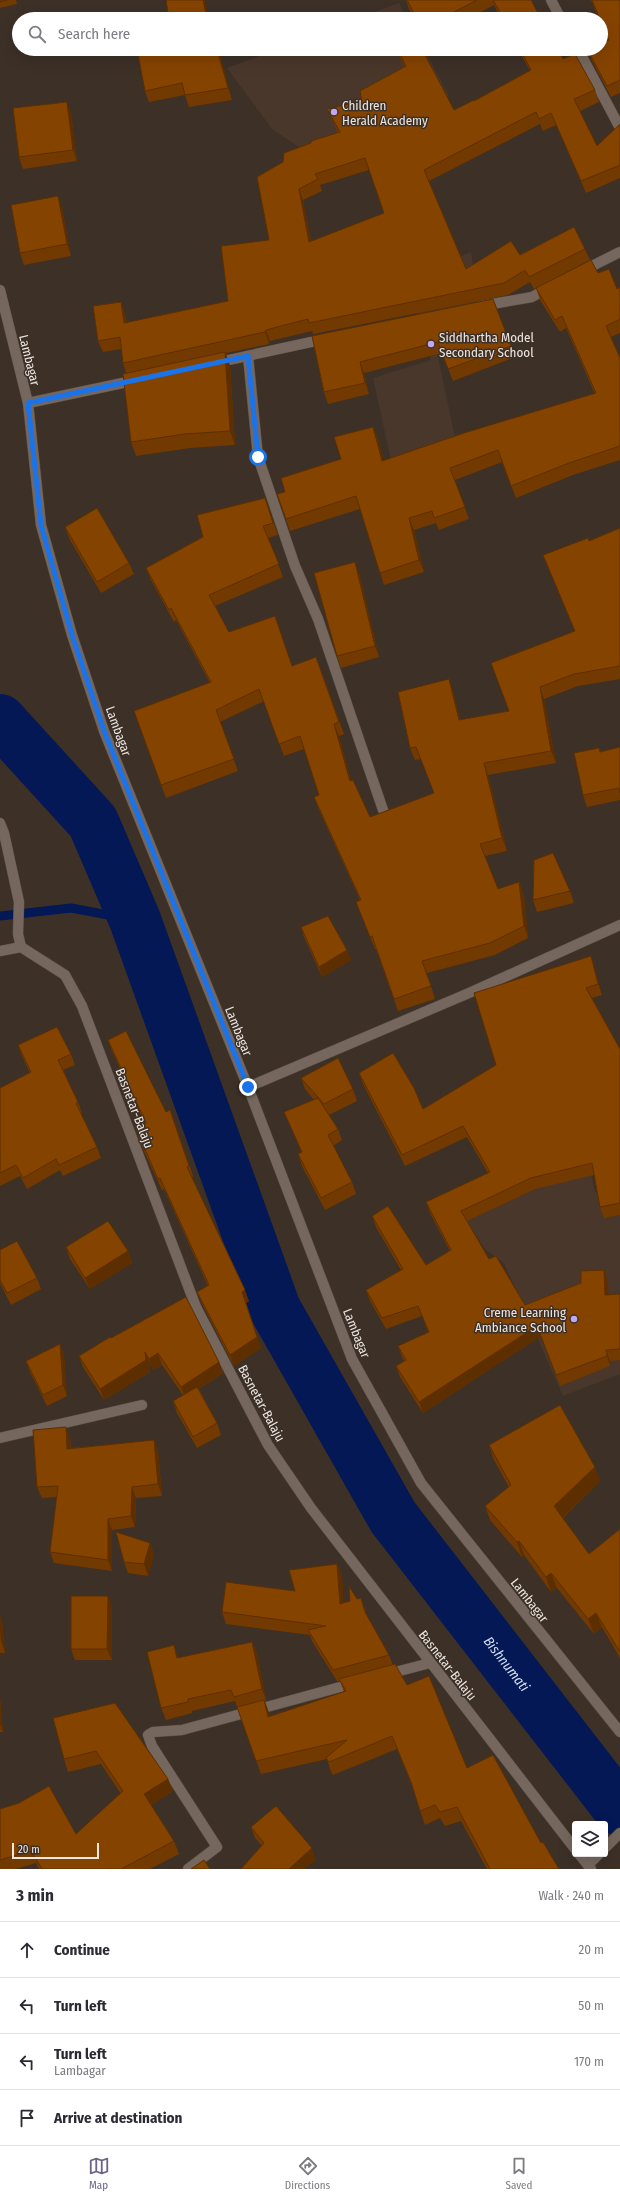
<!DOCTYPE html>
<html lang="en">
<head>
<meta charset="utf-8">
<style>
	:root { --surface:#fff; --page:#f2f2f3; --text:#2b2b33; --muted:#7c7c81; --line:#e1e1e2; --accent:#6e648a }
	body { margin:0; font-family:"Fira Sans Condensed",sans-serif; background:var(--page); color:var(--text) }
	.controls { position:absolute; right:12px; bottom:12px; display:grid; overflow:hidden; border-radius:4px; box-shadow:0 4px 16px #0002 }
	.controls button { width:36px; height:36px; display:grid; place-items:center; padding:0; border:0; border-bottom:1px solid var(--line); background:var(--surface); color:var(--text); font:20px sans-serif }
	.scale { position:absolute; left:12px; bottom:10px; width:87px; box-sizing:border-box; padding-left:4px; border:2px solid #ede5e0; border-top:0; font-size:11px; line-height:14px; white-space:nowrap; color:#ede5e0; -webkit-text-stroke:3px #3c3027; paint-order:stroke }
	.stop { position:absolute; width:12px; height:12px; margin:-9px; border:3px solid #1a73e8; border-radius:50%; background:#fff }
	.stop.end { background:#1a73e8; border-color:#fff; box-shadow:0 1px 4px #0008 }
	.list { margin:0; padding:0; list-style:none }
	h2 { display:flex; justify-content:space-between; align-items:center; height:52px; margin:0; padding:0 16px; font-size:17px }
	h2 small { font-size:13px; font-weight:400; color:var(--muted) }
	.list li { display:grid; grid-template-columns:26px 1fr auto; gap:12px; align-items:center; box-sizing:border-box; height:56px; padding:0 16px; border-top:1px solid var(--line) }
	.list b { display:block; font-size:15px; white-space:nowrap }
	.list p { margin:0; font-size:13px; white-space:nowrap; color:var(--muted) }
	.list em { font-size:13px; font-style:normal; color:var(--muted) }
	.icon { flex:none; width:22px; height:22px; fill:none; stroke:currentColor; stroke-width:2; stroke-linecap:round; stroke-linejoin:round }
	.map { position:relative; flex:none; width:620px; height:1869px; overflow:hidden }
	.search { position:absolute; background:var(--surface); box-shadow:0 4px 16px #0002; left:12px; right:12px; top:12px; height:44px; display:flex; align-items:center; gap:10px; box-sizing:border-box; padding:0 14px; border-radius:22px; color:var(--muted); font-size:15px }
	.sheet { height:276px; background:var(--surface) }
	nav { display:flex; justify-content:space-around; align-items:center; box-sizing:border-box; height:56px; border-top:1px solid var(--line); background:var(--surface); font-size:11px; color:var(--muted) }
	nav a { display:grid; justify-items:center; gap:2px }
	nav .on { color:var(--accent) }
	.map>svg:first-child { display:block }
	.built { fill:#4a372b }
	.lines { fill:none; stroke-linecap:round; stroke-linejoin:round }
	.stream { stroke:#031854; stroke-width:9 }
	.river { stroke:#031854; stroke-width:52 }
	.minor-casing { stroke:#584d46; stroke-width:11 }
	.minor { stroke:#75675d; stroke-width:10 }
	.wall { fill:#723a00; fill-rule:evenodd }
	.shaded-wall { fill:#5d2f00 }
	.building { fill:#854300; stroke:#5d2f00; fill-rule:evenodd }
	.route { stroke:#1a73e8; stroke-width:5 }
	.poi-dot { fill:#bfa9f4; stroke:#3c3027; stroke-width:1.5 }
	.labels { text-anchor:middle; stroke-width:3; stroke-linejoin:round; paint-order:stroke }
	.poi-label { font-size:13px; fill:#ede5e0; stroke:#3c3027; text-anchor:start }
	.street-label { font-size:13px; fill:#ede5e0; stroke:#3c3027 }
	.water-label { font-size:14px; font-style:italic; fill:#d5dff2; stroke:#3c3027 }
</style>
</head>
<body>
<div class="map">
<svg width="620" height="1869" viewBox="0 0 620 1869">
	<rect width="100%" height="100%" fill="#3c3027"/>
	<g class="built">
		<polygon points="399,3 407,19 356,19"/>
		<polygon points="278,49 424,49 449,96 309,154 272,129 227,68"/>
		<polygon points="471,252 480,312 432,329 455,437 392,465 373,378 431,360 408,278"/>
		<polygon points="583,1137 595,1192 620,1189 620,1374 563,1396 504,1263 485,1249 448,1193"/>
	</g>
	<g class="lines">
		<polyline class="stream" points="0,916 71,908 135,920"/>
		<path class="river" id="s1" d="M0,720L93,822L135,920L275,1309L393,1517L620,1810"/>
		<defs>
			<g id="minor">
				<polyline points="551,0 561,19"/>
				<polyline points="578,49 620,128"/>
				<polyline points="582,271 620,252"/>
				<polyline points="0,290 28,403 41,525 72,635 104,731 248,1087 352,1359 421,1483 620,1732"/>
				<polyline points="481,306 532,297 550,287"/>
				<polyline points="248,356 258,457 295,566 318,619 383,810"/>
				<polyline points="215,363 325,339"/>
				<polyline points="28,403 137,380"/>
				<polyline points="0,823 4,833 19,902 18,934 21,947"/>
				<polyline points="0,951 21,947 65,975 82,1006 196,1307 268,1445 311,1508 575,1849"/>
				<polyline points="248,1087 469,993 620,925"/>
				<polyline points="0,1438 142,1405"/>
				<polyline points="388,1674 430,1663"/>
				<polyline points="605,1848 620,1833"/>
				<polyline points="579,1854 591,1869"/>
				<polyline points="588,1865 599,1854"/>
				<polyline points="188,1869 217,1847 152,1746 148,1735 153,1732 182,1730 355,1683"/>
			</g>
		</defs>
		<use href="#minor" class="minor-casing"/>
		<use href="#minor" class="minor"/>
	</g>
	<g class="wall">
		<polygon points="0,0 16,0 17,4 0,8"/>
		<polygon points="406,0 531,0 541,19 501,19 494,5 468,19 415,19 409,9"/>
		<polygon points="591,0 620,0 620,93 611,97 592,61 587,49 608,40 601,24 601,19 599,19"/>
		<path d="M395,49H422L454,110L474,101L530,71L518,49H558L563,59L595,90L599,102L580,111L597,146L620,124V178L586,193L556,125L543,131L540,124L429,181L466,269L520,255L585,249L590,260L534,289L530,282L508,295L313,334L312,331L270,341L269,344L226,353L230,366L235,445L190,448L136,456L131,442L126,373L123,363L121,349L103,352L98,341L121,302L125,314L127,323L228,301L269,240L283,162L311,143L338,132L332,120L327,109L362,101L405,67ZM369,170L384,213L311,241L303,200L322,191L320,185Z"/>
		<polygon points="220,55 232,100 189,107 185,95 149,102 145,91"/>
		<polygon points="71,113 77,161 23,169 19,157"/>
		<polygon points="62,208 71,256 24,265 20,253"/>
		<polygon points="598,273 617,289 620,287 620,333 611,337 620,358 620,460 573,475 516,498 502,462 455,480 469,519 439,530 436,523 414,530 424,572 384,585 360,509 290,531 277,494 285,492 341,459 373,427 378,439 383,461 595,394 566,328 560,332 540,300 536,288"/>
		<polygon points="493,299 515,357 453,381 442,353 364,373 369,394 328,404 324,392 312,336"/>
		<polygon points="265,498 278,535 268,538 283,577 215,606 229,632 292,666 316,657 344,734 339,736 351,781 370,817 434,793 421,759 415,760 410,748 453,691 460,720 509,711 575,632 543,555 589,541 620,528 620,679 578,686 544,699 556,763 488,775 507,851 485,856 498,889 519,882 524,895 528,938 495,955 427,973 435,999 398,1011 376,949 375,949 356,902 360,900 319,810 314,797 319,795 304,749 284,756 264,701 220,722 238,771 166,798 134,711 210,683 176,620 174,622 151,580 146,568 203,537"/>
		<polygon points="65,527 129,563 134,574 101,593 69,538"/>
		<polygon points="359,573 379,657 341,668 337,656"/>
		<polygon points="620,747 620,800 587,807 583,795 599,748 601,752"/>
		<polygon points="570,891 574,903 537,912 533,900"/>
		<polygon points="301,927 347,950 351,960 322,977 304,937"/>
		<polygon points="591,956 594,967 602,995 592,998 620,1049 620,1215 604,1218 600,1207 594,1175 535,1189 467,1221 489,1259 525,1305 608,1281 608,1295 620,1294 620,1360 610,1361 610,1366 560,1386 541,1336 423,1413 400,1377 396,1366 404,1361 402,1357 398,1346 428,1332 422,1316 386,1329 370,1301 366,1290 401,1270 376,1227 372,1216 426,1265 450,1251 430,1213 426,1202 488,1173 467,1137 405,1166 363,1084 359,1073 423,1109 496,1065"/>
		<polygon points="108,1040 166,1112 170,1110 193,1176 192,1177 249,1301 246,1303 261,1348 234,1366 202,1304 197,1292 208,1286 164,1189 162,1190 142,1147 136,1129 145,1124 112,1051"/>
		<polygon points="18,1045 71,1054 75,1065 63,1070 78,1102 82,1113 81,1114 97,1147 101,1158 63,1176 60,1170 27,1189 20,1176 0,1186 0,1088 30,1073 22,1056"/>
		<polygon points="301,1078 353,1089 357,1101 329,1115 338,1129 342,1140 333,1146 352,1182 356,1194 325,1210 302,1166 298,1154 301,1152 289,1123 284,1112 314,1100 305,1089"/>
		<polygon points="66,1247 128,1251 132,1263 90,1289 70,1259"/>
		<polygon points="0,1250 37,1278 41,1289 11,1305 0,1283"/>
		<polygon points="111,1338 219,1362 223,1373 199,1389 217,1423 221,1435 197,1448 177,1413 173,1401 183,1395 162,1365 153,1370 150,1363 150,1372 104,1400 83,1367 79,1356"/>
		<polygon points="60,1344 64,1355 67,1396 47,1406 30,1372 26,1361"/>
		<polygon points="70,1439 71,1448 154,1440 158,1451 162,1496 136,1498 135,1527 112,1530 112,1571 54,1563 50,1552 57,1497 42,1498 37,1487"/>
		<polygon points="489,1445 600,1481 563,1518 589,1554 620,1529 620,1658 602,1627 594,1634 557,1588 551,1592 524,1555 522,1557 490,1520 485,1506 509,1487 494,1460"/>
		<polygon points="150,1543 154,1555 148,1576 128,1573 124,1562"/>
		<polygon points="337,1564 342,1575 343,1603 357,1599 365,1609 367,1616 389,1655 393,1665 467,1768 541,1843 559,1869 487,1869 461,1821 445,1826 440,1818 425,1825 420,1811 413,1788 397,1749 333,1775 331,1772 327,1759 261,1774 235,1701 192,1711 192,1713 166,1720 161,1708 179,1658 252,1642 257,1653 266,1700 265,1701 270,1716 344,1692 340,1681 337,1681 312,1641 310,1635 226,1624 222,1612 295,1591"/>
		<polygon points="108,1596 112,1608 112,1660 75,1660 71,1649"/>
		<polygon points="0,1616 2,1622 5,1653 0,1653"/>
		<polygon points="0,1698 3,1732 0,1732"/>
		<polygon points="53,1718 168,1779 173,1791 151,1805 174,1841 179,1854 150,1869 39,1869 36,1863 16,1869 0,1869 0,1809 76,1834 121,1794 101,1764 68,1772 64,1759"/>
		<polygon points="251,1827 316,1860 262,1846 255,1838"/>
	</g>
	<g class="shaded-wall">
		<polygon points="203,0 205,0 209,19 207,19"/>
		<polygon points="217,49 220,55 232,100 228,88"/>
		<polygon points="67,102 71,113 77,161 73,150"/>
		<polygon points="299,189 303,200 313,253 309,242"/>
		<polygon points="58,196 62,208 71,256 67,244"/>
		<polygon points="121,302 125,314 128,335 124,323"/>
		<polygon points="266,330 270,341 269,344 265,332"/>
		<polygon points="225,352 230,366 235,445 230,431"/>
		<polygon points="360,362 364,373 369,394 365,383"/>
		<polygon points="373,427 378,439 387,473 382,461"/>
		<polygon points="409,518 414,530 424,572 419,560"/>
		<polygon points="355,562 359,573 379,657 375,646"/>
		<polygon points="449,679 453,691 463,732 459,720"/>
		<polygon points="540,687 544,699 556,763 551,751"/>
		<polygon points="334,724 339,736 354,793 350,781"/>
		<polygon points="484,763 488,775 507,851 502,838"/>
		<polygon points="519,882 524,895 528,938 524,926"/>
		<polygon points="347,950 351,960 322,977 319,967"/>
		<polygon points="591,956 594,967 602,995 598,984"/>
		<polygon points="128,1251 132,1263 90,1289 85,1278"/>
		<polygon points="604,1270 608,1281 609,1306 605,1295"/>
		<polygon points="245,1290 249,1301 246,1303 261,1348 234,1366 230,1355 242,1292"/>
		<polygon points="537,1326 541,1336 423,1413 419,1402"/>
		<polygon points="60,1344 64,1355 67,1396 63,1385"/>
		<polygon points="606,1350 610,1361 610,1366 607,1356"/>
		<polygon points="145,1352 150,1363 150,1372 104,1400 100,1389"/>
		<polygon points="158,1353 162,1365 153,1370 149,1359"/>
		<polygon points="219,1362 223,1373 185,1398 181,1387"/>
		<polygon points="66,1427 70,1439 71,1460 67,1449"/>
		<polygon points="154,1440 158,1451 162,1496 158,1484"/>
		<polygon points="595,1467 600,1481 559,1521 554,1506"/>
		<polygon points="132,1487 136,1498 135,1527 131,1516"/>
		<polygon points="108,1519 112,1530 112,1571 108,1560"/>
		<polygon points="519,1541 524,1555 522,1557 517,1542"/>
		<polygon points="150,1543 154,1555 148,1576 144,1564"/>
		<polygon points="337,1564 342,1575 344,1615 340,1604"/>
		<polygon points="551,1573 557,1588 551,1592 546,1577"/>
		<polygon points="108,1596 112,1608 112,1660 107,1649"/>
		<polygon points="361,1598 365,1609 369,1623 365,1612"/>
		<polygon points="596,1613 602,1627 594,1634 588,1619"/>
		<polygon points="0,1616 2,1622 5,1653 1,1641 0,1632"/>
		<polygon points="252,1642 257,1653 266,1700 262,1689"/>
		<polygon points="174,1645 182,1669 177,1658"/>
		<polygon points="0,1698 3,1732 0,1724"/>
		<polygon points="264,1700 269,1713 273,1730 268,1717"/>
		<polygon points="168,1779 173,1791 149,1807 144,1794"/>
		<polygon points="312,1848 316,1860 305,1869 289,1869"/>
	</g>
	<g class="building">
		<polygon points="0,0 7,0 0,2"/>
		<polygon points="166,0 203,0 207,19 169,19"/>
		<polygon points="407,0 477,0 441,19 417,19"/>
		<polygon points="493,0 531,0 541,19 504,19"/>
		<polygon points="592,0 620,0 620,80 607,86 587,49 601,49 601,43 609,40 601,22 601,19 600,19"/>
		<polygon points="137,49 217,49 228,88 185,95 182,83 145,91"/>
		<path d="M397,49H422L454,110L474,100V101L531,70L520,49H558L563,59L575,54L595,90L574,99L597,146L620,124V165L581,181L551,113L539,119L536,112L424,170L466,269L511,241L520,255L574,227L585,249L529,277L525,270L504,283L309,323L308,319L266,330L265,332L123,363L120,337L98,341L93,306L121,302L124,323L228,301L221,246L269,240L257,177L283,162L284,153L311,143V141L340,132L327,109L362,101L360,91L406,66ZM365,158L384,213L309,242L299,189L318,179L315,174Z"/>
		<polygon points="67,102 73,150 19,157 13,108"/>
		<polygon points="58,196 67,244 20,253 11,205"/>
		<polygon points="591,260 598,273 609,269 617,289 620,287 620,319 606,326 620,358 620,446 569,463 511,486 498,450 450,468 465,507 434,518 432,511 409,518 419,560 380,573 356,496 286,519 277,494 285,492 281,478 341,459 334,437 373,427 382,461 464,433 596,393 562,316 555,320 536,288"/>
		<polygon points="493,299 511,346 448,369 438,342 360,362 365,383 324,392 312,336"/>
		<polygon points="225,352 230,431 185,434 131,442 123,374"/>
		<polygon points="265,498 273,523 263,526 279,564 209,595 229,632 275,616 292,666 316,657 339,722 334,724 350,781 353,780 370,817 434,793 416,747 410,748 398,692 449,679 459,720 509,711 491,663 575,631 543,555 588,538 589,541 620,528 620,666 574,674 540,687 551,751 484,763 502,838 480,844 498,889 519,882 524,926 490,943 422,961 431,986 394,999 372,936 370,937 356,902 361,900 314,797 319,795 300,736 279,744 259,689 216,710 234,759 161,785 134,711 211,682 171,608 169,610 146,568 203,537 197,515"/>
		<polygon points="97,508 129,563 97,582 65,527"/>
		<polygon points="355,562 375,646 337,656 314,573"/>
		<polygon points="620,747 620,793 619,788 583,795 574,753 599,748 600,752"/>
		<polygon points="553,853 570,891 533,900 534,860"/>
		<polygon points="328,916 347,950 319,967 301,927"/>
		<polygon points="591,956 598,984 586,988 620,1049 620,1203 600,1207 592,1163 531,1178 461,1211 489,1259 496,1256 525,1305 581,1283 581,1271 604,1270 605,1295 620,1294 620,1349 606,1350 607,1356 556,1375 537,1326 419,1402 396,1366 406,1360 398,1346 429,1332 418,1306 382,1318 366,1290 403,1269 372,1216 388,1206 426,1265 451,1250 426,1202 490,1172 463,1126 402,1155 359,1073 393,1053 414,1088 423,1109 496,1065 474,993"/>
		<polygon points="57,1027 71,1054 58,1060 78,1102 76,1103 97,1147 59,1165 56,1159 23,1178 16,1165 0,1173 0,1088 31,1072 18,1045"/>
		<polygon points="126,1031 166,1112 170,1110 189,1166 187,1167 245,1290 242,1292 257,1337 230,1355 197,1292 209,1285 160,1178 158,1179 136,1129 146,1123 108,1040"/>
		<polygon points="338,1058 353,1089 324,1104 301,1078"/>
		<polygon points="318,1098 338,1129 328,1135 352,1182 321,1198 298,1154 302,1152 284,1112"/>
		<polygon points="108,1221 128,1251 85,1278 66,1247"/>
		<polygon points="17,1241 37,1278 7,1293 0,1280 0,1250"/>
		<polygon points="186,1297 219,1362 181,1387 158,1353 149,1359 145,1352 146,1360 100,1389 79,1356 110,1337 111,1338"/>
		<polygon points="60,1344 63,1385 43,1395 26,1361"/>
		<polygon points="197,1387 217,1423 193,1437 173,1401"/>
		<polygon points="560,1405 595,1467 554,1506 589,1554 620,1529 620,1652 596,1613 588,1619 551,1573 546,1577 519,1541 517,1542 485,1506 511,1485 489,1445"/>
		<polygon points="66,1427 67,1449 154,1440 158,1484 132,1487 131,1516 108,1519 108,1560 50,1552 58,1486 37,1487 33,1430"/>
		<polygon points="116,1532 150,1543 144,1564 124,1562"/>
		<polygon points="337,1564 340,1604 350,1601 349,1586 357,1599 361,1598 365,1612 389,1655 333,1670 308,1630 326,1626 222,1612 226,1582 295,1591 289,1570"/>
		<polygon points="71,1596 108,1596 107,1649 71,1649"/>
		<polygon points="252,1642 262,1689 234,1697 231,1690 188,1699 188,1702 161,1708 147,1652 174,1645 177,1658"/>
		<polygon points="395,1664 407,1685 429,1676 467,1768 493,1755 541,1843 543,1842 559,1869 490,1869 457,1807 440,1812 435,1805 420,1811 411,1782 392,1736 329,1762 326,1758 347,1740 256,1761 237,1707 264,1700 268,1717 346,1691 339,1679"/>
		<polygon points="115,1703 168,1779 144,1794 174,1841 121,1869 42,1869 31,1851 0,1860 0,1809 19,1803 49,1786 76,1834 123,1791 96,1751 64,1759 53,1718"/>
		<polygon points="276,1806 312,1848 289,1869 241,1869 264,1843 251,1827"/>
		<polygon points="204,1860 210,1869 191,1869"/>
	</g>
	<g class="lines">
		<polyline class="route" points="248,1087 104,731 72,635 41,525 28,403 248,356 258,457"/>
	</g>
	<g class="poi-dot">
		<circle cx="334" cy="112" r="4"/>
		<circle cx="431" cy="344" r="4"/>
		<circle cx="574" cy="1319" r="4"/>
	</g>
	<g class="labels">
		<g class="poi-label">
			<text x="342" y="110">Children<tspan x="342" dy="15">Herald Academy</tspan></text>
			<text x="439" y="342">Siddhartha Model<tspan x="439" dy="15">Secondary School</tspan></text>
			<text x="566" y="1317" text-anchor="end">Creme Learning<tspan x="566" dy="15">Ambiance School</tspan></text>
		</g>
		<g class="street-label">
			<text transform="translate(30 360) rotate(76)" y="5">Lambagar</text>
			<text transform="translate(119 731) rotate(70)" y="5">Lambagar</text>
			<text transform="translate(239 1031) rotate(68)" y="5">Lambagar</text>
			<text transform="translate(135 1108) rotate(69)" y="5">Basnetar-Balaju</text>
			<text transform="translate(357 1333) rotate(68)" y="5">Lambagar</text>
			<text transform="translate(262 1403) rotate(62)" y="5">Basnetar-Balaju</text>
			<text transform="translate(530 1600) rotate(52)" y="5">Lambagar</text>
			<text transform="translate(448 1665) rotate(52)" y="5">Basnetar-Balaju</text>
		</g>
		<g class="water-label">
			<text dy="5" stroke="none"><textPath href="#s1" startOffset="1083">Bishnumati</textPath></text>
		</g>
	</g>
</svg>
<div class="controls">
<button><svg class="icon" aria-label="layers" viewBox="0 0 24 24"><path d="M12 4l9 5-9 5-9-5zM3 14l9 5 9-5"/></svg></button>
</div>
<div class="scale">20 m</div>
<div class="stop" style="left:258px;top:457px"></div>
<div class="stop end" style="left:248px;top:1087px"></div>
<div class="search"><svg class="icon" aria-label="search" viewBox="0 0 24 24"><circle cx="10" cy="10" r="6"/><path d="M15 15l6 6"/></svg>Search here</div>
</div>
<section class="sheet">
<h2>3 min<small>Walk · 240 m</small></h2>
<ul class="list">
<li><svg class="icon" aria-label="ahead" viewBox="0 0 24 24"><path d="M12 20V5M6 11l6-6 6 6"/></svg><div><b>Continue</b></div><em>20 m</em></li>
<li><svg class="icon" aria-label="left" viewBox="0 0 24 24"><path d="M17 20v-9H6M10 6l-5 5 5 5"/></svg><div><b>Turn left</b></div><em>50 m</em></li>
<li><svg class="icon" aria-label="left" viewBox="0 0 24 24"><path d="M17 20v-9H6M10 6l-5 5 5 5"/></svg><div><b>Turn left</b><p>Lambagar</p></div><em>170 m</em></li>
<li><svg class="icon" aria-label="arrive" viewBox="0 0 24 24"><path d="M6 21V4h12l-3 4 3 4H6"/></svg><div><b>Arrive at destination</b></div></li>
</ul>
</section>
<nav>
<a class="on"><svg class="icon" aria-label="map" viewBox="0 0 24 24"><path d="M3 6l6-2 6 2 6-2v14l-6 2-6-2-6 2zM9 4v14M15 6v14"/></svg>Map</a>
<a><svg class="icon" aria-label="directions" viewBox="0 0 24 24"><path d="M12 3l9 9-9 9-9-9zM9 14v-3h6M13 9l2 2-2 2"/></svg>Directions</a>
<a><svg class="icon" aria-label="saved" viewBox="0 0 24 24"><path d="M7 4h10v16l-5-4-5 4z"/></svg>Saved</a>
</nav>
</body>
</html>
